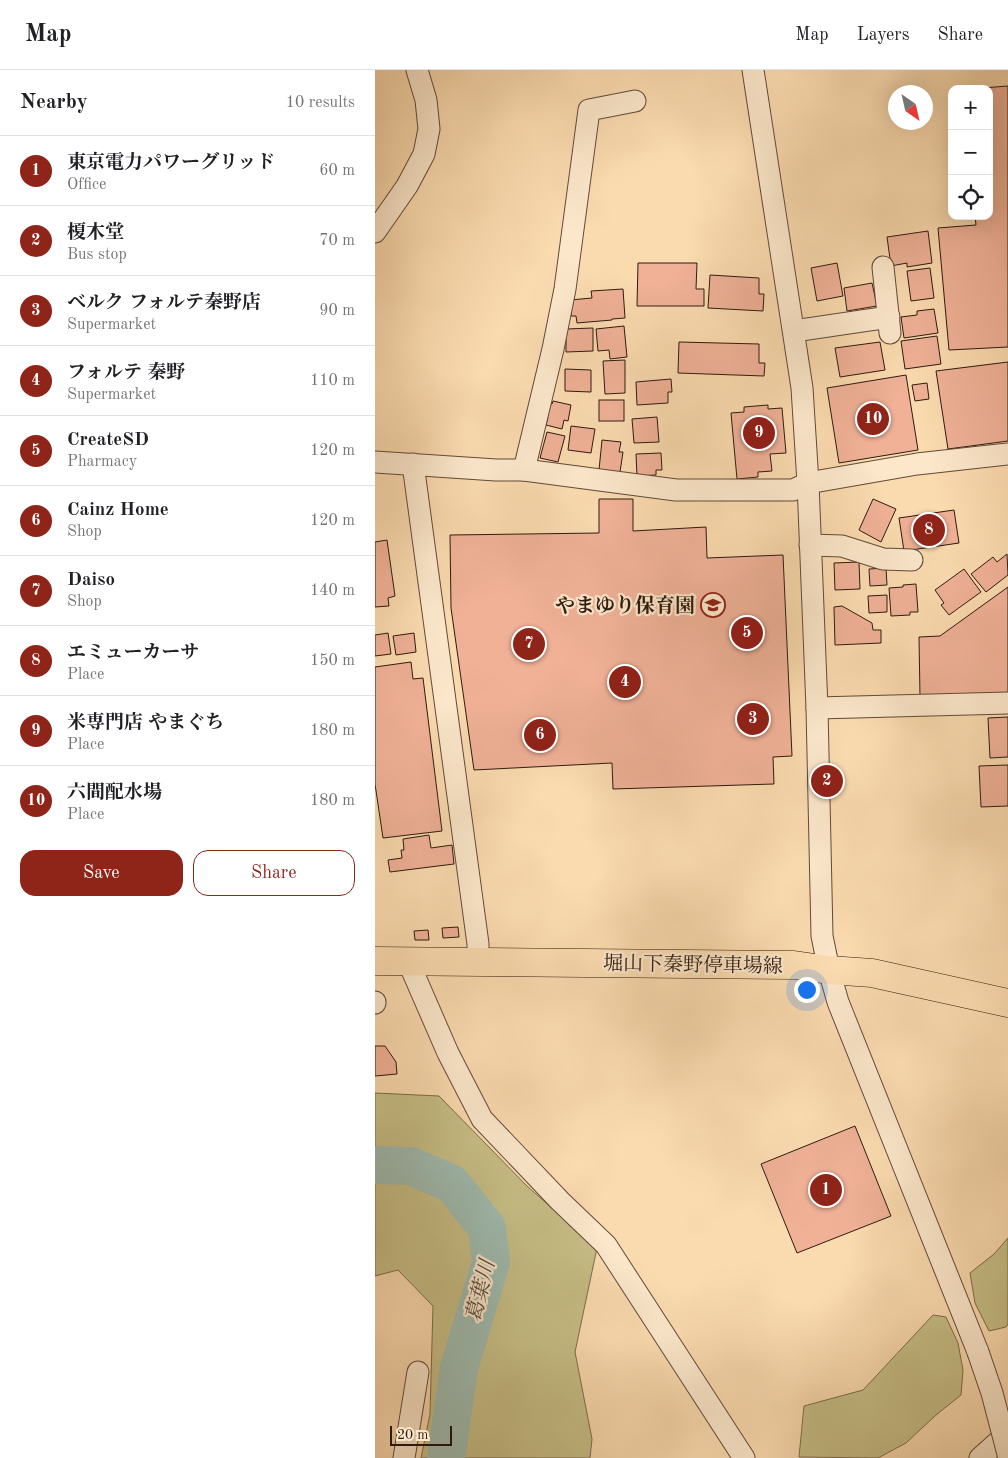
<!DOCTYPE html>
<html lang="en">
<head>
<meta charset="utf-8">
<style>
	:root { --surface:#fff; --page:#f6f6f6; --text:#202124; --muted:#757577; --line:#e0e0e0; --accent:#8f2418 }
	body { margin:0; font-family:"Old Standard TT","Noto Serif JP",serif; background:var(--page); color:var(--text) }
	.controls { position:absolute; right:15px; top:15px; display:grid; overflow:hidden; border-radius:10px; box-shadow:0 5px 20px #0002 }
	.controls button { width:45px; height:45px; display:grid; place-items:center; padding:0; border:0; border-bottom:1px solid var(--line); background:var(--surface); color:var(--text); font:25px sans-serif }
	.compass { position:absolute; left:513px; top:15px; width:45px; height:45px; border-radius:50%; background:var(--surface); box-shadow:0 5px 20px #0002; rotate:146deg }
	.scale { position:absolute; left:15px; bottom:12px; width:62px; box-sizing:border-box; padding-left:5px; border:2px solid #2e1a0f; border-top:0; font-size:14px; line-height:18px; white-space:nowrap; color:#2e1a0f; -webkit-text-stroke:4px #fce7cb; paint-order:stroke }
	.you { position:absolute; left:431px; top:919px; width:18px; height:18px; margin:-12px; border:4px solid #fff; border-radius:50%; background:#1a73e8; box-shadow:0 0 0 8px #1a73e833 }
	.badge { display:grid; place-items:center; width:32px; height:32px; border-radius:50%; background:var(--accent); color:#fff; font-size:16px; font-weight:700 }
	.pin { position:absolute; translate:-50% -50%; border:2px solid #fff; box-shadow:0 1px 5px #0006 }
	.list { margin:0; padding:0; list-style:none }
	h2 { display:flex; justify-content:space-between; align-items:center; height:65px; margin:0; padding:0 20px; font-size:21px }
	h2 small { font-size:16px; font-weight:400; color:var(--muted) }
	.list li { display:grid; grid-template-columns:32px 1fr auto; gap:15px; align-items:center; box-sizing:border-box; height:70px; padding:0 20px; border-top:1px solid var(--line) }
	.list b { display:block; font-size:19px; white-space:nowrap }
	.list p { margin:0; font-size:16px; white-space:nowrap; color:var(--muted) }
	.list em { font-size:16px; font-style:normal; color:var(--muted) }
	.actions { display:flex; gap:10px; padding:15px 20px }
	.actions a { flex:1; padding:11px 0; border:1px solid var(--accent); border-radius:15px; text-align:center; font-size:18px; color:var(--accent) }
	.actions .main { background:var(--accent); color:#fff }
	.icon { flex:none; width:28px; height:28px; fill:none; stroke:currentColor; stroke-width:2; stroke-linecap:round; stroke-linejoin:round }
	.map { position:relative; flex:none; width:633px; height:1388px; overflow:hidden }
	header { display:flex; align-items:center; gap:30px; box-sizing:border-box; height:70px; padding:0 25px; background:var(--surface); border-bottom:1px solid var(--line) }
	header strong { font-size:24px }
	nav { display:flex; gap:28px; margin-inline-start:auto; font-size:18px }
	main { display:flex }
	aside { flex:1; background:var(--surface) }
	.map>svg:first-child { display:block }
	.green { fill:#c6bd85; stroke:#7a6c4a }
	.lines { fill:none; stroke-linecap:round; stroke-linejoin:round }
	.river { stroke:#9ebaaf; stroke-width:38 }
	.building { fill:#f0b197; stroke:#2e1a0f }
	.minor-casing { stroke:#614a37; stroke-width:23 }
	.major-casing { stroke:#2e1a0f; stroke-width:29 }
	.minor { stroke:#fce7cb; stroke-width:21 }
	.major { stroke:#fadaaf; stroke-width:28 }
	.minor-bridge-casing { stroke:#614a37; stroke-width:23; stroke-linecap:butt }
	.minor-bridge { stroke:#fce7cb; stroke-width:21 }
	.labels { text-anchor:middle; stroke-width:4.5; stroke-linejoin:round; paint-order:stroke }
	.poi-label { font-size:20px; font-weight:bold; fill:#2e1a0f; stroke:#fce7cb; text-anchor:end }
	.street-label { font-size:20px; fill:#2e1a0f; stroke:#fce7cb }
	.water-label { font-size:21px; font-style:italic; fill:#504a3f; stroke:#fce7cb }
</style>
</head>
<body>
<header>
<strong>Map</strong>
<nav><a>Map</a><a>Layers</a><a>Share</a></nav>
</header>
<main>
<aside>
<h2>Nearby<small>10 results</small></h2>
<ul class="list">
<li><span class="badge">1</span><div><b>東京電力パワーグリッド</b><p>Office</p></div><em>60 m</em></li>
<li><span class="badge">2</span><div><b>榎木堂</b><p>Bus stop</p></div><em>70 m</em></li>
<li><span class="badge">3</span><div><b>ベルク フォルテ秦野店</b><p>Supermarket</p></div><em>90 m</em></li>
<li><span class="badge">4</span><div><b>フォルテ 秦野</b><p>Supermarket</p></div><em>110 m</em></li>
<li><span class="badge">5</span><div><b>CreateSD</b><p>Pharmacy</p></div><em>120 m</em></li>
<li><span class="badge">6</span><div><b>Cainz Home</b><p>Shop</p></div><em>120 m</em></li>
<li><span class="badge">7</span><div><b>Daiso</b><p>Shop</p></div><em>140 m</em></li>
<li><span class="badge">8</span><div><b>エミューカーサ</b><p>Place</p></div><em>150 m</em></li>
<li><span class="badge">9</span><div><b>米専門店 やまぐち</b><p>Place</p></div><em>180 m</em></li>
<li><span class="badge">10</span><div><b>六間配水場</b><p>Place</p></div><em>180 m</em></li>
</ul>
<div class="actions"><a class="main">Save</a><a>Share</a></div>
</aside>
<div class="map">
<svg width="633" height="1388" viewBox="0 0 633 1388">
	<rect width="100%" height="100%" fill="#fadaaf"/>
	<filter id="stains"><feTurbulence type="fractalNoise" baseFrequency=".004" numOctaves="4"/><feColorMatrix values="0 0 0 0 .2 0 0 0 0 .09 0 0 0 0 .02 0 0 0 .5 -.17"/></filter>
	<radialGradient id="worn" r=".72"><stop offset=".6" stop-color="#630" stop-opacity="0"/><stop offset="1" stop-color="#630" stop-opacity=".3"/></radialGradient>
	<g class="green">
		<polygon points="0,1023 64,1026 152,1116 222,1178 200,1282 217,1369 215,1388 46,1388 55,1344 58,1236 23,1200 0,1206"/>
		<polygon points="633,1168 633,1254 631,1257 614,1261 600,1233 595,1203 619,1184"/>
		<polygon points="558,1245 571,1247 583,1273 588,1300 586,1325 561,1345 531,1373 503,1388 424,1387 429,1336 488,1320"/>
	</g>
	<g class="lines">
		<polyline class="river" points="0,1095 36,1096 77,1114 112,1158 116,1192 84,1298 71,1388"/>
	</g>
	<g class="building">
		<polygon points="633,16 633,277 574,280 563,158 601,155 600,146 614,146 614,19 607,19 607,18"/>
		<polygon points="553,161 557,193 532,197 532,193 516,196 512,167"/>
		<polygon points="263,193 322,193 321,219 329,219 329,236 262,236"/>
		<polygon points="462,193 468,226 442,231 436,198"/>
		<polygon points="555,198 559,228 536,231 532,201"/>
		<polygon points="335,205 384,208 384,224 389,224 388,241 333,238"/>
		<polygon points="497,213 502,236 472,241 469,218"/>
		<polygon points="248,219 250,248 237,249 237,250 202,253 201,246 196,246 195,230 217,228 216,221"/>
		<polygon points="559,239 563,263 529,268 526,247 542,245 542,241"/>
		<polygon points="249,256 252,287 235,289 234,280 223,281 221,259"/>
		<polygon points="218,258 218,281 191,282 191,259"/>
		<polygon points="562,266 566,294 530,299 526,271"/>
		<polygon points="304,272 384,274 384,293 390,293 389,306 303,303"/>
		<polygon points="505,272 510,300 465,307 460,278"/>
		<polygon points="250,290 250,323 230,324 228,291"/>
		<polygon points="633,292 633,371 573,379 561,301"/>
		<polygon points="190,299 216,300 216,322 190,321"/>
		<polygon points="531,305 543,380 464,393 452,318"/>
		<polygon points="296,309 297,322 293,322 293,333 262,335 261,312"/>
		<polygon points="552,313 554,329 540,331 537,315"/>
		<rect x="224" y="330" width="25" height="21"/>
		<polygon points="178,331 196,335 193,351 189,350 187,359 171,355 173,347 169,346 172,333 177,334"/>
		<polygon points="393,335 393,339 407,338 411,383 395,384 397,401 383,402 383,407 362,409 356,343 369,342 369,337"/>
		<polygon points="282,347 284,372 259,373 257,349"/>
		<polygon points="196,356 220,359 216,383 193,380"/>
		<polygon points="172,362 190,366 183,392 165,388"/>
		<polygon points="227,370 246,372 244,382 248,382 245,402 224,400"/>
		<polygon points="286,383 287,400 281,400 281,405 262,406 261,384"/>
		<polygon points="224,429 258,429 258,461 331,457 332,488 408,485 417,686 398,687 399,714 238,719 237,693 99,700 76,538 75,465 224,463"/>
		<polygon points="498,429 521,439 506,472 484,460"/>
		<polygon points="579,440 584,473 529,481 524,448"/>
		<polygon points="12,470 20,526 13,528 14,536 0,537 0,472"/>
		<polygon points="632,484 633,505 611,522 596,504 618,487 622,492"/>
		<polygon points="484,492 485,519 460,520 459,493"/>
		<polygon points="511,498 512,515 495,516 494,499"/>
		<polygon points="589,499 606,522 574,545 566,535 569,533 560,520"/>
		<polygon points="541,514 543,542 535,542 535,545 516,546 514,518 528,517 528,515"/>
		<polygon points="633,517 633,624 545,627 544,567 565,566"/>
		<polygon points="512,525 512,542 494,543 493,526"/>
		<polygon points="467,536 497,553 498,560 506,560 506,573 460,575 459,537"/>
		<polygon points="13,563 16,584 0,586 0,565"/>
		<polygon points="39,563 41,582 21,585 18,566"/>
		<polygon points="36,592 38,609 48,608 67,761 8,768 0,714 0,597"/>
		<polygon points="633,647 633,687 615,688 613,648"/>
		<polygon points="633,695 633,736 606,737 604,696"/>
		<polygon points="54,765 56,778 77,775 79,794 15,802 13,790 27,788 26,780 29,780 28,769"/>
		<polygon points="83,857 84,867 68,868 67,858"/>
		<polygon points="53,860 54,870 40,870 39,861"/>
		<polygon points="0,976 10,976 21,992 22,1004 0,1006"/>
		<polygon points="480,1056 516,1146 422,1183 386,1094"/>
	</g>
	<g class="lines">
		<defs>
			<g id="minor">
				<polyline points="378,0 427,318 433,413 442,638 447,866 454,900 463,932 603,1282"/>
				<polyline points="0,162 32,116 49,84 54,59 51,30 42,0"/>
				<polyline points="508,197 515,263"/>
				<polyline points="419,261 514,247"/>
				<polyline points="0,392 121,400 149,400 301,420 418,420 433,413 542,394 633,384"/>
				<polyline points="38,394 103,874 103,892"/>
				<polyline points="149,400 178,279 190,219 214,40 260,31"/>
				<polyline points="435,475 467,476 508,489 537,490"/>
				<polyline points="442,638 633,633"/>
				<polyline points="33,891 73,983 107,1049 185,1131 231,1175 369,1388"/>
				<polyline points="0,932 0,933"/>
				<polyline points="29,1388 43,1302"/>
				<polyline points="605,1388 633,1363"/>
			</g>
			<polyline id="major" points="0,891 419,895 454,900 497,903 633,933"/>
		</defs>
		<use href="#minor" class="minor-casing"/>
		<use href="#major" class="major-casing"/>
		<use href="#minor" class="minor"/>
		<use href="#major" class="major"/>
		<defs>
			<polyline id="minor-bridge" points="603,1282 617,1323 633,1384"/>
		</defs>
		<use href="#minor-bridge" class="minor-bridge-casing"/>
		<use href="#minor-bridge" class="minor-bridge"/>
	</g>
	<defs>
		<symbol id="school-ring" viewBox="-11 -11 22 22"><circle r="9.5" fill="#fce7cb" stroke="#8f2418" stroke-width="1.5"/><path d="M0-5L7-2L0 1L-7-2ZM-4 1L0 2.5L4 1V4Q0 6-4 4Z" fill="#8f2418"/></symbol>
	</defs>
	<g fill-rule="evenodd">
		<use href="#school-ring" x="324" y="521" width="28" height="28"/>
	</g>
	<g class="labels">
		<g class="poi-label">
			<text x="320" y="542">やまゆり保育園</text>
		</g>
		<g class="street-label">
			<text transform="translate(318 894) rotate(1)" y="7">堀山下秦野停車場線</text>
		</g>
		<g class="water-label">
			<text transform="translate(105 1221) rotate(-76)" y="7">葛葉川</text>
		</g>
	</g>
	<rect width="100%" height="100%" filter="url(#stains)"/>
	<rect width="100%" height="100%" fill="url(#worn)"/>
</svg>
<div class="controls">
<button>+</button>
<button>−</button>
<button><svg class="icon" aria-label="locate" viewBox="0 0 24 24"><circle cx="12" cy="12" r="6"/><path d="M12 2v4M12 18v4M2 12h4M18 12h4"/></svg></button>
</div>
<svg class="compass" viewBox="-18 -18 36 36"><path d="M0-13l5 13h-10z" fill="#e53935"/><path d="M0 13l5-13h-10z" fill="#757577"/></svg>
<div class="scale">20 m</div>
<div class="you"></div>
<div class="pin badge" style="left:451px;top:1120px">1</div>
<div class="pin badge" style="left:452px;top:711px">2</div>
<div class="pin badge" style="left:378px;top:649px">3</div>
<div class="pin badge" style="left:250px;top:612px">4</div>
<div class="pin badge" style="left:372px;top:563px">5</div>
<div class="pin badge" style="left:165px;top:665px">6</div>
<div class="pin badge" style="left:154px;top:574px">7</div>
<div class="pin badge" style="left:554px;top:460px">8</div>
<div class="pin badge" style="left:384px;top:363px">9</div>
<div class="pin badge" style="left:498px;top:349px">10</div>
</div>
</main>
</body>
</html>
